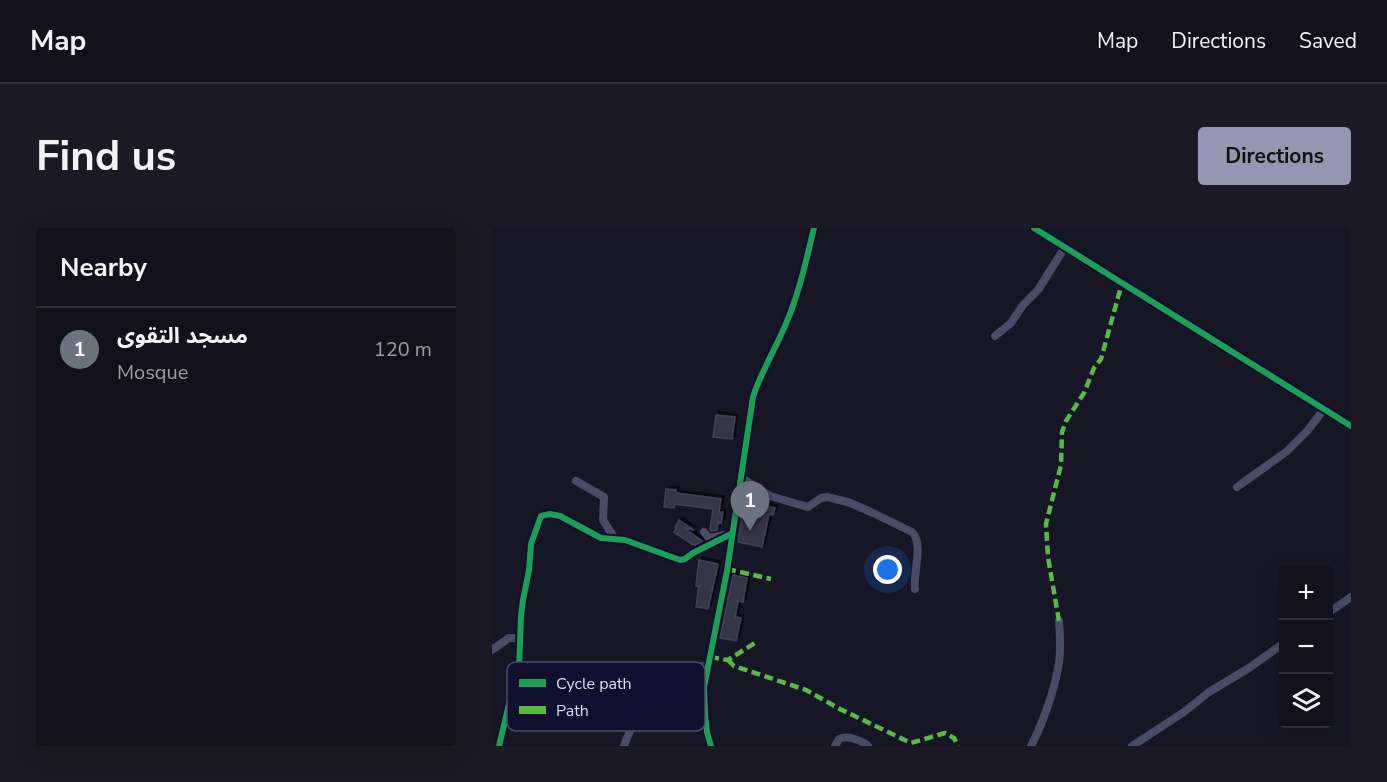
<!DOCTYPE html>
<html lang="en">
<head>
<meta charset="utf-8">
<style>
	:root { --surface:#11101c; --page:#1a1925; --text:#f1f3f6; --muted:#9c9da3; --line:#30303b; --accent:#9696b3 }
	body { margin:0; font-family:"Nunito Sans","Noto Sans Arabic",sans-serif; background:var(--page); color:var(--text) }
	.controls { position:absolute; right:18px; bottom:18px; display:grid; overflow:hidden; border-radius:6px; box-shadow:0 6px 24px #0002 }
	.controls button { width:54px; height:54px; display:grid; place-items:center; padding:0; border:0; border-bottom:2px solid var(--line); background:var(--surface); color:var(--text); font:30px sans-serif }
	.you { position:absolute; left:396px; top:342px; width:21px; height:21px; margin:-15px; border:4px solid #fff; border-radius:50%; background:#1a73e8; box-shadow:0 0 0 9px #1a73e833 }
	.badge { display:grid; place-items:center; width:39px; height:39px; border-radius:50%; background:var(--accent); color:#fff; font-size:20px; font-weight:700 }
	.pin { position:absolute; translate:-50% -50px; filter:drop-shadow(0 2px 3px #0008) }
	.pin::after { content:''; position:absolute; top:32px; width:21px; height:18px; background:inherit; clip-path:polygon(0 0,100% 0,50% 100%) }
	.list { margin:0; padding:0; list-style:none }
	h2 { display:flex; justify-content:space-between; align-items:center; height:78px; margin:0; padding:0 24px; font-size:26px }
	h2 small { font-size:20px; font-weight:400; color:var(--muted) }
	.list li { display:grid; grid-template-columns:39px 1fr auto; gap:18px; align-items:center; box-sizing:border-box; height:84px; padding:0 24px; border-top:2px solid var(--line) }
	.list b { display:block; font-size:22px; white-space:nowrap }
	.list p { margin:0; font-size:20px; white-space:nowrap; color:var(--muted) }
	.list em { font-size:20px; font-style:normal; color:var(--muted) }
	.icon { flex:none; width:33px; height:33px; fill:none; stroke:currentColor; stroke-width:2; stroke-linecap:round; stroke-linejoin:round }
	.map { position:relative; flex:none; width:859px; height:518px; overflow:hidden; border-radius:6px }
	header { display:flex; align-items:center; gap:36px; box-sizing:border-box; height:84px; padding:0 30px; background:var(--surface); border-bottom:2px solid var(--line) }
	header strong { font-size:28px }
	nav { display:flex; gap:33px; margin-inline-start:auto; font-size:21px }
	.intro { display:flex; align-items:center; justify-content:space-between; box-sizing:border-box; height:144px; padding:0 36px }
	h1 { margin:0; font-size:42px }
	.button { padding:15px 27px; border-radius:6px; background:var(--accent); color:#111; font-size:21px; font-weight:700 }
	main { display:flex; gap:36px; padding:0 36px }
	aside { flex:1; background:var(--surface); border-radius:6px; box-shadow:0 6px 24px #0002 }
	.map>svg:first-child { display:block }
	.building { fill:#353447; stroke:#424159; stroke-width:1.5; filter:url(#shadow) }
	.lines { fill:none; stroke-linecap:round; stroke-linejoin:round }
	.minor { stroke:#4a4b67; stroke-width:8 }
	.quiet { stroke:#58b947; stroke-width:4.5; stroke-dasharray:9 4.5; stroke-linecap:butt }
	.cycleway-casing { stroke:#110f2d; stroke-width:10 }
	.cycleway { stroke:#1a9f57; stroke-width:6 }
	.key { fill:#110f2d; stroke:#4e4c6c; stroke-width:1.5 }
	.key-label { font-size:16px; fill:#dbdbff }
</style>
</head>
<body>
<header>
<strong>Map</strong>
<nav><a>Map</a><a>Directions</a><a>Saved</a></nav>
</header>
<div class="intro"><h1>Find us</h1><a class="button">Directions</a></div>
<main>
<aside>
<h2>Nearby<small></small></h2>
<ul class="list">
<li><span class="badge" style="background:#6b7280">1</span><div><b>مسجد التقوى</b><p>Mosque</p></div><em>120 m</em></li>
</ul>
</aside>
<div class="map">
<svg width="859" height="518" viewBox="0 0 859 518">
	<defs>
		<filter id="shadow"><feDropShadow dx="3" dy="-3" stdDeviation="0" flood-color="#0009"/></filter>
	</defs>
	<rect width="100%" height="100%" fill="#171626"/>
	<g class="building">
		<polygon points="224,187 243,189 240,211 221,209"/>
		<polygon points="174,261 184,262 184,265 229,271 227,284 231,284 229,295 226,294 225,302 219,303 218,301 221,281 183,276 182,280 172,279"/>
		<polygon points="252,274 283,280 281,287 277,286 270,319 246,314"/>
		<polygon points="187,292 202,302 192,300 210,313 203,317 200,315 200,316 182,304 185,299 183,299"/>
		<polygon points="207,332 226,336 216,381 204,379 207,358 204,358"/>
		<polygon points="241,347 255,350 251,374 246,373 243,389 249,390 244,413 228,410"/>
	</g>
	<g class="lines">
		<g class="minor">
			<polyline points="542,0 859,198"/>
			<polyline points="503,108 519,95 531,77 546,62 573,19"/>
			<path d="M248,249L278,268L316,279L329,270L336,269L343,271L356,274L379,284L420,304C432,316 421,343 423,361"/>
			<polyline points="84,253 112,269 111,292 123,311"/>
			<polyline points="745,259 794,224 816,202 832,181"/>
			<polyline points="212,304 217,310 232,307"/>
			<polyline points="836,385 859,369"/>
			<polyline points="0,422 17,410 29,410"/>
			<polyline points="111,465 153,478"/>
			<polyline points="7,518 19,468 27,442 29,388 31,372 37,342 39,316 49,288 58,286 68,288 109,310 133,312 188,332 193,331 201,325 239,306"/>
			<path d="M132,518C136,506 142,495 149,485C154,477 159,468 166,461C179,448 198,441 216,437"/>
			<path d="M219,518L215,504L213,487L212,459L235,343L261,169C269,144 283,122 293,98C307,66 314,33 322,0"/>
			<path d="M343,518L347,511C355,507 369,512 376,518"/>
			<path d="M539,518C551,495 563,461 567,435C569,421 568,406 567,393"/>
			<polyline points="640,518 692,484 717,464 757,440 792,415"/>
		</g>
		<g class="quiet">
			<polyline points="235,341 279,351"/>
			<polyline points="567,393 556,329 554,296 569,237 570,204 574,193 592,165 602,140 609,131 630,55"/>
			<polyline points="218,429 236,432 266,413"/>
			<polyline points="236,432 242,438 314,462 348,481 419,515 453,505 462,510 466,518"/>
		</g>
		<defs>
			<g id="cycleway">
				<polyline points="542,0 859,198"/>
				<polyline points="7,518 19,468 27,442 29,388 31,372 37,342 39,316 49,288 58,286 68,288 109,310 133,312 188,332 193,331 201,325 239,306"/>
				<path d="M219,518L215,504L213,487L212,459L235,343L261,169C269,144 283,122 293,98C307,66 314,33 322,0"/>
			</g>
		</defs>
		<use href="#cycleway" class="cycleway-casing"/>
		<use href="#cycleway" class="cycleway"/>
	</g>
	<rect x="15" y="434" width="198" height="69" rx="9" class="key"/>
	<rect x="27" y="451" width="27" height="8" fill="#1a9f57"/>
	<rect x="27" y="478" width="27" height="8" fill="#58b947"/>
	<g class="key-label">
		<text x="64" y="461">Cycle path</text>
		<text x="64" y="488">Path</text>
	</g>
</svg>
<div class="controls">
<button>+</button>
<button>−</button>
<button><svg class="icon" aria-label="layers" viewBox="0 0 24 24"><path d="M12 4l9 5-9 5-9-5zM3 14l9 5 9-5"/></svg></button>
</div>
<div class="you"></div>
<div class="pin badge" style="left:258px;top:303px;background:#6b7280">1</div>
</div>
</main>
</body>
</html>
